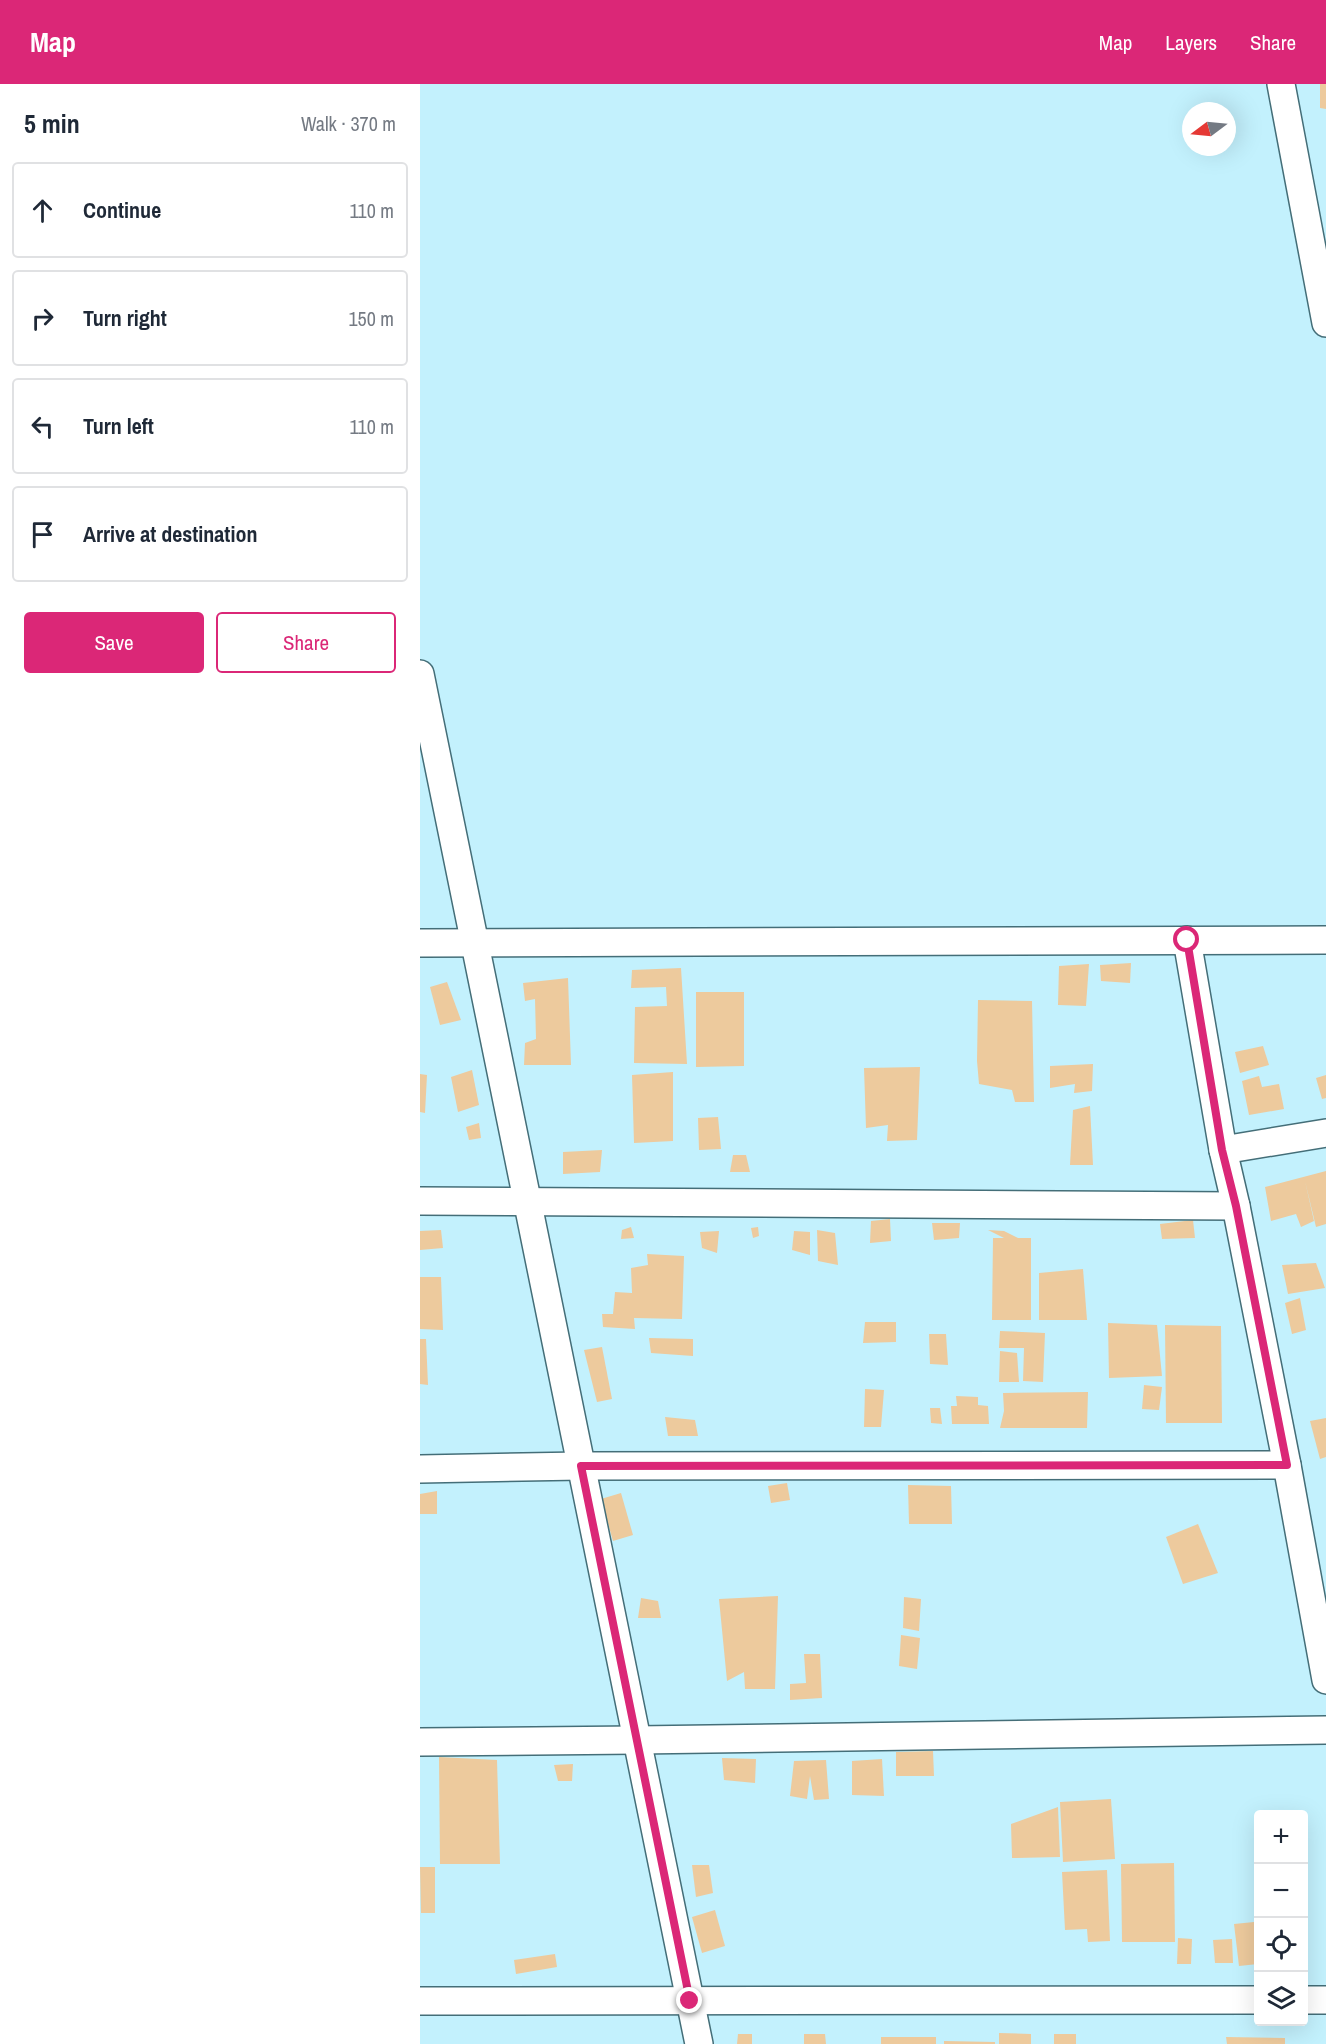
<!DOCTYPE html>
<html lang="en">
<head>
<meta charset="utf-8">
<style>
	:root { --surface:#fff; --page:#f6f6f7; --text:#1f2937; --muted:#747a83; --line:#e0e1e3; --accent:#db2777 }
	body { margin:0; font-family:"Archivo Narrow",sans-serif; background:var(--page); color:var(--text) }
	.controls { position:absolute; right:18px; bottom:18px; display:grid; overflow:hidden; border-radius:6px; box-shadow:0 6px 24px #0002 }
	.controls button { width:54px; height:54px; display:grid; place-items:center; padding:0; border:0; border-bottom:2px solid var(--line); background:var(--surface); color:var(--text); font:30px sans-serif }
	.compass { position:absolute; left:762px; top:18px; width:54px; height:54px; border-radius:50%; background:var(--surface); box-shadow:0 6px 24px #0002; rotate:254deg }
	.stop { position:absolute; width:18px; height:18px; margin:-14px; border:4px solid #db2777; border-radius:50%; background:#fff }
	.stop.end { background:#db2777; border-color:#fff; box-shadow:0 2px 6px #0008 }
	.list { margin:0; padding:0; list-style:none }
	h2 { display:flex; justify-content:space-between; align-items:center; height:78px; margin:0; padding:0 24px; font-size:26px }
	h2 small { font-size:20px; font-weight:400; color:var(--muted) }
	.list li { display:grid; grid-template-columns:39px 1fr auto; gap:18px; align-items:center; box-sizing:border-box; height:96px; margin:0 12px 12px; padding:0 12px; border:2px solid var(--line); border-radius:6px }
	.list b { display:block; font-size:22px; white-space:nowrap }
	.list em { font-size:20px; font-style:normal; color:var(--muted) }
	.actions { display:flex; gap:12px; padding:18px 24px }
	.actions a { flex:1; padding:14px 0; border:2px solid var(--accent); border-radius:6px; text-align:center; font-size:21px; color:var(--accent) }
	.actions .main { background:var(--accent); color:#fff }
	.icon { flex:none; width:33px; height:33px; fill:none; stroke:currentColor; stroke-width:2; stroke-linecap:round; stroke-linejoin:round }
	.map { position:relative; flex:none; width:906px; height:1960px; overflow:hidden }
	header { display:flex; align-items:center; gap:36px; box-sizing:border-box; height:84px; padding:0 30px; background:var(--accent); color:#fff }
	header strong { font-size:28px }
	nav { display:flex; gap:33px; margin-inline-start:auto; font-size:21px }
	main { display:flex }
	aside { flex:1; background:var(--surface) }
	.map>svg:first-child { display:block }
	.building { fill:#edca9d }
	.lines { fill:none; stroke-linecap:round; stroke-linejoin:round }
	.minor-casing { stroke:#446e78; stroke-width:30 }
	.minor { stroke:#fff; stroke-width:27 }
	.route { stroke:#db2777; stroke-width:8 }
</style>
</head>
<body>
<header>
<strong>Map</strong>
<nav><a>Map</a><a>Layers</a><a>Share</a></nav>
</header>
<main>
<aside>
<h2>5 min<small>Walk · 370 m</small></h2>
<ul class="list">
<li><svg class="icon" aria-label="ahead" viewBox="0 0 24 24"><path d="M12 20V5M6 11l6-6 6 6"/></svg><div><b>Continue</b></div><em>110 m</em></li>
<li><svg class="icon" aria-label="right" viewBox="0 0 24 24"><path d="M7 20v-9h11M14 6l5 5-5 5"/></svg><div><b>Turn right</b></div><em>150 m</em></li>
<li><svg class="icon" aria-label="left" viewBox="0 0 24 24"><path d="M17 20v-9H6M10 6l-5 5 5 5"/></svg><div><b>Turn left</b></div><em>110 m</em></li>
<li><svg class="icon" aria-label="arrive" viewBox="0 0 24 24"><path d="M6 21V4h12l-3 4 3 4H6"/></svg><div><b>Arrive at destination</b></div></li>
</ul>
<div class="actions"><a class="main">Save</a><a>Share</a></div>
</aside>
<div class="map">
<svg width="906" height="1960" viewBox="0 0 906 1960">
	<rect width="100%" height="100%" fill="#c3f1fd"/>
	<g class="building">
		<polygon points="900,0 906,0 906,25 900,24"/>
		<polygon points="711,879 710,899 681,897 680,881"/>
		<polygon points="669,880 666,922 638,921 639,882"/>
		<polygon points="261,884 267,980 214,979 215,923 247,922 246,903 211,904 212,886"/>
		<polygon points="148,894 151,981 104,981 105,959 116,955 115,915 105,917 103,899"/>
		<polygon points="27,898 41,936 20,941 10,903"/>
		<polygon points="276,908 324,908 324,982 276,983"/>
		<polygon points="558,916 612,917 614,1018 595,1018 592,1006 559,1000 557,977"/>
		<polygon points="843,962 849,981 820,989 815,968"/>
		<polygon points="673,980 672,1007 654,1009 655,1000 630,1004 630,982"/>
		<polygon points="500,983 497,1056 467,1057 468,1041 446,1044 444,984"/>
		<polygon points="52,986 59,1021 38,1028 31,993"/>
		<polygon points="253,988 253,1057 214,1059 212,991"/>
		<polygon points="0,990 7,991 5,1029 0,1028"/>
		<polygon points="906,991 906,1014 902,1015 896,994"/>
		<polygon points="839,992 842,1003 859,1000 864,1025 829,1031 822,997"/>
		<polygon points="670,1022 673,1081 650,1081 653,1026"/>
		<polygon points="298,1033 301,1065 279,1066 278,1034"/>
		<polygon points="59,1039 61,1054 49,1056 46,1043"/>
		<polygon points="182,1066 180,1088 143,1090 143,1068"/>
		<polygon points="313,1071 326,1071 330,1088 310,1088"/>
		<polygon points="906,1087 906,1140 896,1143 885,1097 894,1137 881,1143 876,1130 851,1137 845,1103"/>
		<polygon points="470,1135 471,1157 450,1159 451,1137"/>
		<polygon points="773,1136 775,1154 742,1155 740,1140"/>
		<polygon points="512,1139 540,1139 539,1154 514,1156"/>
		<polygon points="211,1143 214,1154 201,1155 202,1146"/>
		<polygon points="338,1143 339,1152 333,1154 331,1144"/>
		<polygon points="21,1146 23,1164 0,1166 0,1147"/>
		<polygon points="397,1146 415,1149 418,1181 398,1177"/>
		<polygon points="568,1146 584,1147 598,1154 611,1154 611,1236 572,1236 573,1154 584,1154"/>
		<polygon points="299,1147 297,1169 282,1164 280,1148"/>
		<polygon points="374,1147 390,1148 390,1171 372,1166"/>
		<polygon points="227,1170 264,1172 262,1235 214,1234 215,1245 183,1243 182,1230 193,1230 195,1208 212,1209 211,1184 228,1181"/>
		<polygon points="896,1179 905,1204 868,1210 862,1181"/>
		<polygon points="663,1185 667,1236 619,1236 619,1189"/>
		<polygon points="0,1193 21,1193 23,1246 0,1245"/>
		<polygon points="880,1214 886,1246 872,1250 865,1219"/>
		<polygon points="445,1238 476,1238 476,1258 443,1259"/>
		<polygon points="688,1239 737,1241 742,1292 689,1294"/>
		<polygon points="745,1241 801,1242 802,1339 746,1339"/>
		<polygon points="580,1247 625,1249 623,1298 603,1297 604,1264 579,1264"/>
		<polygon points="509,1250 526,1250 528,1281 510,1280"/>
		<polygon points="229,1254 273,1255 273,1272 231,1269"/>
		<polygon points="0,1255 6,1255 8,1301 0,1300"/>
		<polygon points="182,1263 192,1315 177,1318 164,1266"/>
		<polygon points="580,1267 597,1269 599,1298 579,1298"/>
		<polygon points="724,1301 742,1303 739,1326 722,1325"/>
		<polygon points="445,1305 464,1306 461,1343 444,1343"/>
		<polygon points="668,1308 667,1344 580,1344 584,1327 583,1309"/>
		<polygon points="536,1312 558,1313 558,1321 568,1322 569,1340 532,1340 531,1322 537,1322"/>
		<polygon points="510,1324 520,1324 522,1340 511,1339"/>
		<polygon points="245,1333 275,1336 278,1352 248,1352"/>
		<polygon points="906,1334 906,1373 900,1375 890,1337"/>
		<polygon points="367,1399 370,1416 351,1419 348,1402"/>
		<polygon points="488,1401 531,1402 532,1440 489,1440"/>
		<polygon points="17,1407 17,1430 0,1430 0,1410"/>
		<polygon points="201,1409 213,1451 193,1457 181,1415"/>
		<polygon points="778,1440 798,1489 763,1500 746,1453"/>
		<polygon points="358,1512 355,1605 325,1605 324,1588 307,1597 299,1515"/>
		<polygon points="484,1513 501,1515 499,1547 483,1544"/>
		<polygon points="221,1514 238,1517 241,1534 218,1534"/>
		<polygon points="481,1551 500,1554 497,1585 479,1582"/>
		<polygon points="384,1570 400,1570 402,1614 370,1616 370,1600 386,1599"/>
		<polygon points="513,1667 514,1692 476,1692 476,1668"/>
		<polygon points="19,1673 77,1676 80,1780 20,1780"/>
		<polygon points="302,1674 336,1675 335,1699 304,1696"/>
		<polygon points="462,1675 464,1712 432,1711 432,1677"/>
		<polygon points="406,1676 409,1715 394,1716 390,1692 387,1715 370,1712 374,1677"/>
		<polygon points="153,1680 152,1697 138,1697 134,1681"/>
		<polygon points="691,1715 695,1775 643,1778 640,1718"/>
		<polygon points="638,1723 640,1773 592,1774 591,1740"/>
		<polygon points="754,1779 755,1858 702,1858 701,1780"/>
		<polygon points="272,1781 289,1781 293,1809 276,1813"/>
		<polygon points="0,1783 15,1783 15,1829 1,1829"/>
		<polygon points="687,1786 690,1857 668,1858 667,1845 645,1846 642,1788"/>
		<polygon points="295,1826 305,1862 282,1869 272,1833"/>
		<polygon points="834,1838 838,1880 819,1882 814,1840"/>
		<polygon points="758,1854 772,1855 771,1880 757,1880"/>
		<polygon points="812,1855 813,1879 795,1879 793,1856"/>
		<polygon points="135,1870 137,1883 96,1890 94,1876"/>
		<polygon points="579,1949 611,1950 611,1960 579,1960"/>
		<polygon points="318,1950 332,1950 332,1960 317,1960"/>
		<polygon points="384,1950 405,1950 406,1960 384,1960"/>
		<rect x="634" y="1950" width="22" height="10"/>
		<rect x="461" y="1953" width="55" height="7"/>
		<polygon points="806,1953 865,1954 865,1960 807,1960"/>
		<polygon points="524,1957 575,1958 575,1960 524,1960"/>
	</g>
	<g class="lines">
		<defs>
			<g id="minor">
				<polyline points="861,0 906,239"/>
				<polyline points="0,590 279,1960"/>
				<polyline points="767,856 803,1066 816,1122 867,1381 906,1596"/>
				<polyline points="0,859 906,856"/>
				<polyline points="803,1066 906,1049"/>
				<polyline points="0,1117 816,1122"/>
				<polyline points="0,1385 161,1382 867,1381"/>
				<polyline points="0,1658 217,1656 906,1646"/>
				<polyline points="884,1916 906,1916"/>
				<polyline points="0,1917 838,1916"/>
			</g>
		</defs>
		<use href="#minor" class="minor-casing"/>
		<use href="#minor" class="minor"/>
	</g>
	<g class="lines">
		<polyline class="route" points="270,1917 161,1382 867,1381 816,1122 802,1066 767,856"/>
	</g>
</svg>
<div class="controls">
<button>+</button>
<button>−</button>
<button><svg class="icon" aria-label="locate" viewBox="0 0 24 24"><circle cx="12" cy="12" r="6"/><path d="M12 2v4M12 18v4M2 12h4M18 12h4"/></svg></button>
<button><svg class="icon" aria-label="layers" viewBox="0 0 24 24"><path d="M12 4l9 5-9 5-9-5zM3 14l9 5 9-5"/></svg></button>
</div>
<svg class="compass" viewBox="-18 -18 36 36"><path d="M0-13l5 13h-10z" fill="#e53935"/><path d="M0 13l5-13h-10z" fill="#747a83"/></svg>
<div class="stop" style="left:767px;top:856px"></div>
<div class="stop end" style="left:270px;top:1917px"></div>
</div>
</main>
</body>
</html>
